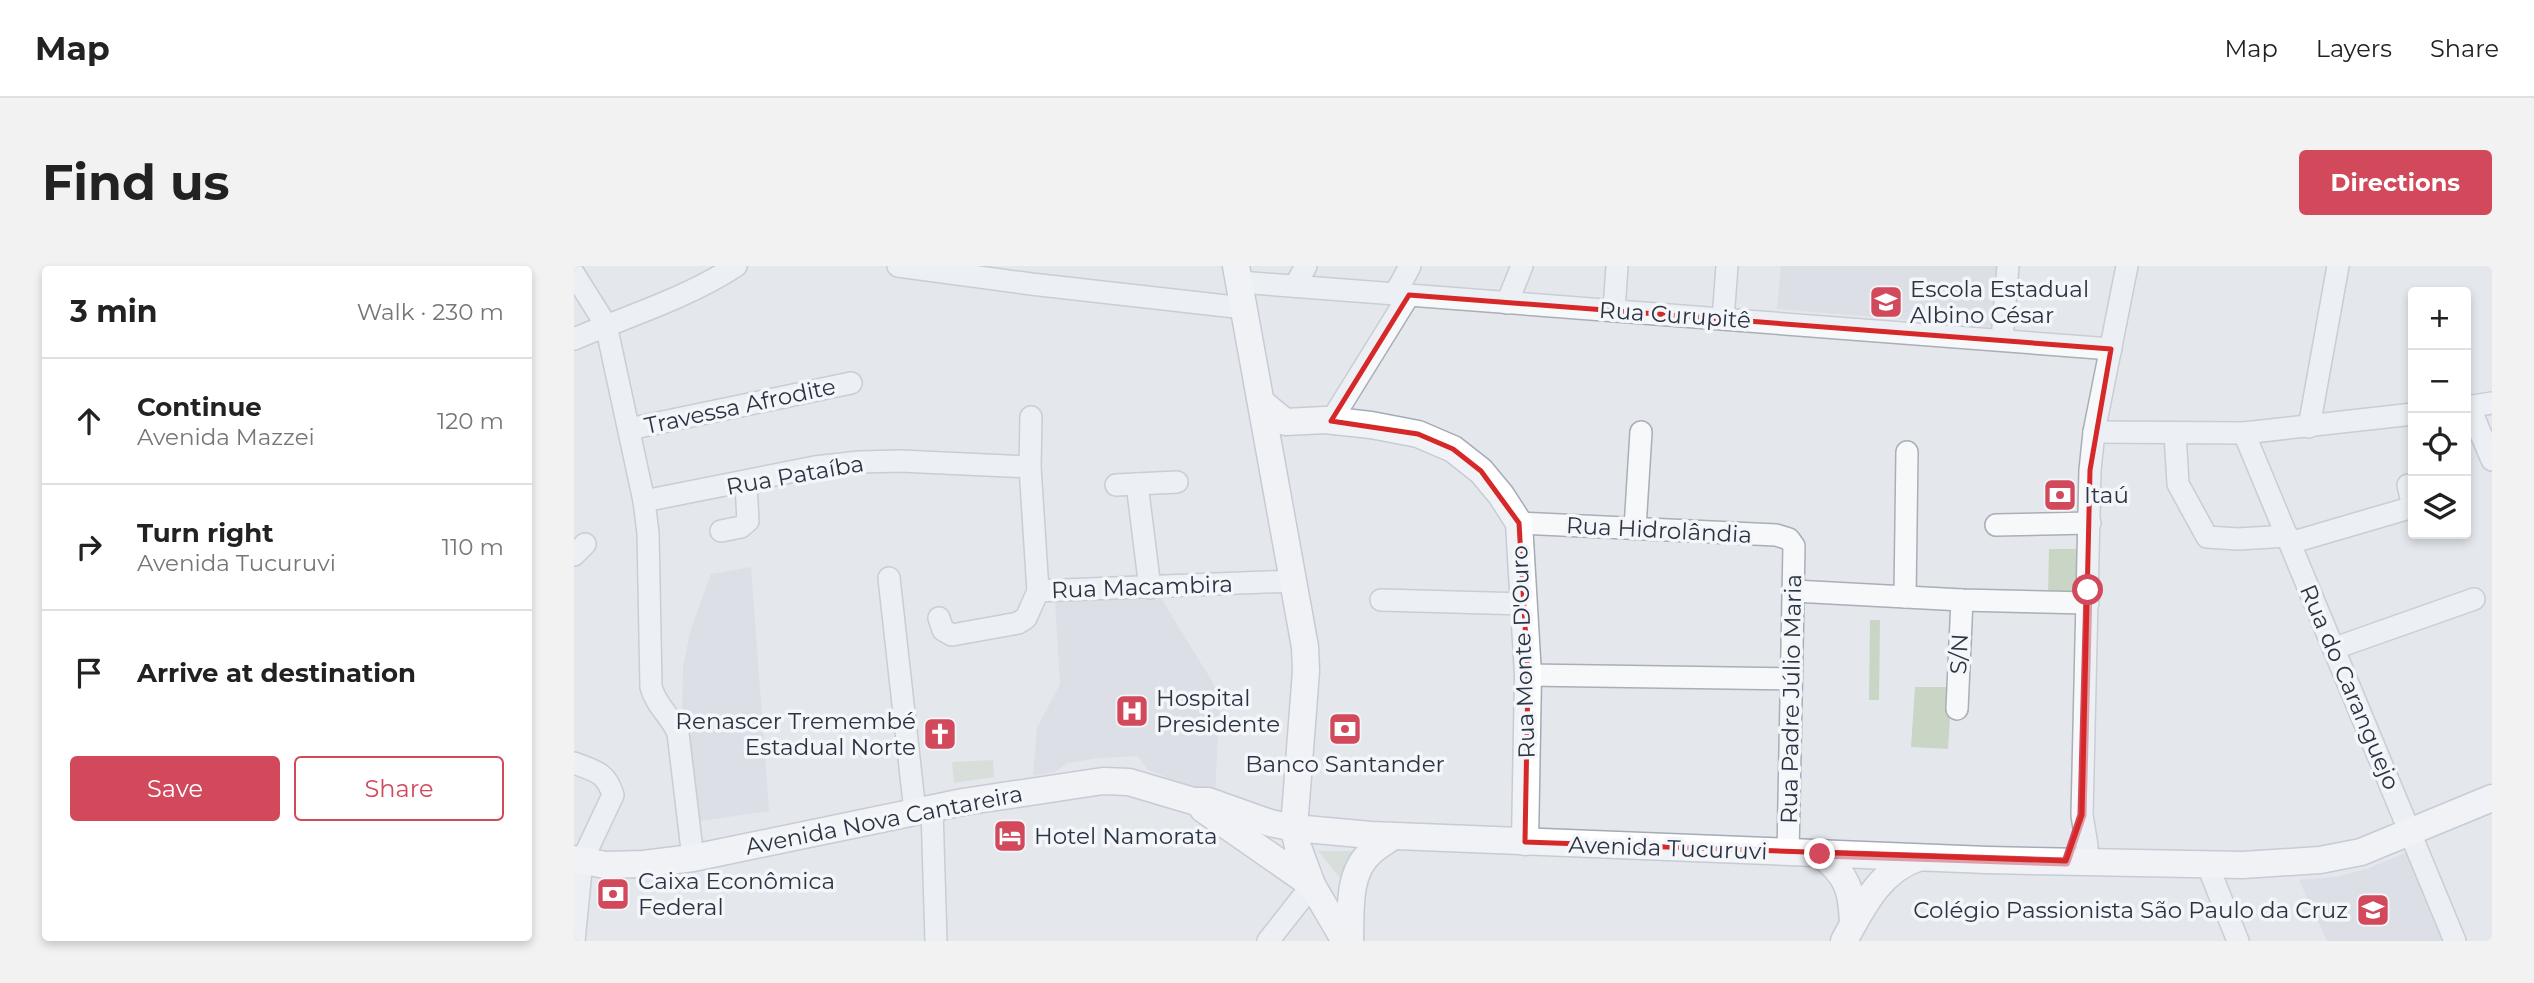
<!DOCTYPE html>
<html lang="en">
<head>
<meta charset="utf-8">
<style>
	:root { --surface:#fff; --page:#f2f2f2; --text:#222; --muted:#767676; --line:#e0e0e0; --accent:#d1495b }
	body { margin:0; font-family:Montserrat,sans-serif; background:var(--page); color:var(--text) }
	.controls { position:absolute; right:21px; top:21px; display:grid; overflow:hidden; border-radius:7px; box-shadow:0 4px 10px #0003 }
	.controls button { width:63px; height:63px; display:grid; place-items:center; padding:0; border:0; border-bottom:2px solid var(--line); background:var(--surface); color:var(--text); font:35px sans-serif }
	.stop { position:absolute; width:21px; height:21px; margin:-16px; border:5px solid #d1495b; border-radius:50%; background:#fff }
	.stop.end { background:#d1495b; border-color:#fff; box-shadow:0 2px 7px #0008 }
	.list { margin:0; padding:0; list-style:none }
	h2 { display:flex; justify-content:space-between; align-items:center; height:91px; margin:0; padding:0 28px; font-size:30px }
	h2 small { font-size:23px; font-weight:400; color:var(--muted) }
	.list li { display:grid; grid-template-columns:46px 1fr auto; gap:21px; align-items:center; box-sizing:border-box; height:126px; padding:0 28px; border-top:2px solid var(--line) }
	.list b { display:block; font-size:26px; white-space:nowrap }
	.list p { margin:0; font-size:23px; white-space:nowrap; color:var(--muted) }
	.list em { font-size:23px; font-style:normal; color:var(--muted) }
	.actions { display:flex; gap:14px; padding:21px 28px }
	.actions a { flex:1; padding:16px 0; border:2px solid var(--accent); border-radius:7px; text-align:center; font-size:24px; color:var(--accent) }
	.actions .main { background:var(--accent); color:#fff }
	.icon { flex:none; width:38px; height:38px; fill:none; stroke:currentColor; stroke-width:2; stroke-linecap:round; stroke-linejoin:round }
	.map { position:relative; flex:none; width:1918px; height:675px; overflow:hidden; border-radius:7px }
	header { display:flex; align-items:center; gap:42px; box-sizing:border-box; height:98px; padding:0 35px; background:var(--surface); border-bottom:2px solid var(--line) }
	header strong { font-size:33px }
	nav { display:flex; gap:38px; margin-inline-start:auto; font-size:24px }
	.intro { display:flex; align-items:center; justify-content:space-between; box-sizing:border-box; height:168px; padding:0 42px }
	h1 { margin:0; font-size:49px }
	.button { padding:18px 32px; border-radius:7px; background:var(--accent); color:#fff; font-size:24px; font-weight:700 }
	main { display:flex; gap:42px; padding:0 42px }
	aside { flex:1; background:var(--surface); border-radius:7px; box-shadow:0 4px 10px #0003 }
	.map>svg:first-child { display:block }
	.built { fill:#d2d6de }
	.green { fill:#c9d6c5 }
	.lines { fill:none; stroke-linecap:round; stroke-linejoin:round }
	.minor-casing { stroke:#a9aeb7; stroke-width:24 }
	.major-casing { stroke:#a3abb8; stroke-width:29 }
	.minor { stroke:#f7f8fa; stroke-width:21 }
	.major { stroke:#fff; stroke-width:26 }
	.route { stroke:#d1495b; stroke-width:9 }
	.marked { fill:none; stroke:#d62828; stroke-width:5; stroke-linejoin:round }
	.labels { text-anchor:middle; stroke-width:7; stroke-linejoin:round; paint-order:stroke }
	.poi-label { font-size:23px; fill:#2b3445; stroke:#f4f6f9; text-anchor:start }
	.street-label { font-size:23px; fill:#2b3445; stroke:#f4f6f9 }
</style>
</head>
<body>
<header>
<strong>Map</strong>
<nav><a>Map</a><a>Layers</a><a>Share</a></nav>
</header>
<div class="intro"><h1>Find us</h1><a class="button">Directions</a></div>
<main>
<aside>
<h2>3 min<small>Walk · 230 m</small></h2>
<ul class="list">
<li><svg class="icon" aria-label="ahead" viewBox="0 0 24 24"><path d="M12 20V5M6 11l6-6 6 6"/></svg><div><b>Continue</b><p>Avenida Mazzei</p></div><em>120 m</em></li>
<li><svg class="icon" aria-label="right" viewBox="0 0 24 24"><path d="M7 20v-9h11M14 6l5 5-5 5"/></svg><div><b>Turn right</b><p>Avenida Tucuruvi</p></div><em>110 m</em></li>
<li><svg class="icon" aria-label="arrive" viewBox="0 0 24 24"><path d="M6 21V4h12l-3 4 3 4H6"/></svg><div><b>Arrive at destination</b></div></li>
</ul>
<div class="actions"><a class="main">Save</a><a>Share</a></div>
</aside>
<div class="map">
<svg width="1918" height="675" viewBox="0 0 1918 675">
	<rect width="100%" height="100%" fill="#e4e7ec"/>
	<g class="built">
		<polygon points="1207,0 1424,0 1419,61 1203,43"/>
		<polygon points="177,301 195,545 125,555 108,453 109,402 116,366 137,308"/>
		<polygon points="585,329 646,428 641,530 574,504 564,490 525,492 494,497 481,506 459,510 463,462 486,418 481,333"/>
		<polygon points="1831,587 1834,588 1871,675 1753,675 1725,614 1766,610 1795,602"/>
	</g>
	<g class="green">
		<polygon points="1475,283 1503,283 1503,328 1474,327"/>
		<polygon points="1296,354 1306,354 1305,434 1295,434"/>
		<polygon points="1341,421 1378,421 1374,483 1337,481"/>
		<polygon points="419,494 420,511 380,517 378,496"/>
		<polygon points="744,585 778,585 767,613"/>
	</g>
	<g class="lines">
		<defs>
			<g id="minor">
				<polyline points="324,0 457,18 670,42"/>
				<path d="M0,8L32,59L70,235L74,267L77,421C82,440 97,450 104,467L119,592"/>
				<polyline points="665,16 1537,83"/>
				<polyline points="721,20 732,0"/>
				<polyline points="821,28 836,0"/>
				<polyline points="933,37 948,0"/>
				<polyline points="1040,45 1043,0"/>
				<polyline points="1149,53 1153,0"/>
				<path d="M0,73C54,50 113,32 162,0"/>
				<polyline points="1428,74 1434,0"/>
				<polyline points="1895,140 1918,194"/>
				<polyline points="1892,141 1918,137"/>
				<polyline points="457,151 456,201 464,325 719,315"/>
				<polyline points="757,155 835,29"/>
				<polyline points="1735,161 1764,0"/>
				<polyline points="55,163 277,117"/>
				<polyline points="1520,166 1670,167 1839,148"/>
				<polyline points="1601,167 1604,218 1633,271 1664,273 1714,270"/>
				<polyline points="1670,167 1881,675"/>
				<polyline points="563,218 576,322"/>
				<polyline points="542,219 603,216"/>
				<polyline points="1834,219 1839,241"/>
				<polyline points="70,235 241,201 285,196 327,195 456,201"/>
				<polyline points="945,257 1202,269 1215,273 1220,280 1214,587"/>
				<polyline points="1422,259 1516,257"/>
				<polyline points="1061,262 1067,166"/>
				<polyline points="147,265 167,261 174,255 172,217"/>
				<polyline points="1716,277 1839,241"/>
				<polyline points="0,289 11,278"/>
				<polyline points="315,312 341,546"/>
				<polyline points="1220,325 1388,334 1514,337"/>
				<polyline points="1331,331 1333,186"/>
				<polyline points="807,334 951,338"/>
				<polyline points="365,352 369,364 378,369 444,357 452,352 464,325"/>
				<polyline points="1761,382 1900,333"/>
				<polyline points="954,409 1217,413"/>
				<polyline points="1383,443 1388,334"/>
				<path d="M0,497C21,505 32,506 39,529L8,595L0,675"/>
				<polyline points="358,543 362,675"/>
				<polyline points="1512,596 1513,580 1508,549 1516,204 1520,166 1553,0"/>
				<polyline points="1633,598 1664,675"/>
				<polyline points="694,675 738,619"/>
			</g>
			<g id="major">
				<polyline points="662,0 731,381 732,405 720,562 724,581 738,619"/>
				<polyline points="688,137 711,156 751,154 797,159 844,168 879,183 907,205 927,229 945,257 954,409 951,576"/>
				<polyline points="629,543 738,619 771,675"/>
				<path d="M1246,588C1274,609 1278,625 1279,658"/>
				<polyline points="0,593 31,599 69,598 119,592 389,536 529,515 555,516 619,535 634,535 696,557 720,562 797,569 1413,594 1669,599 1746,594 1787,586 1918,532"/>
				<path d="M776,675C777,646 773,608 796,587C803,580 811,576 818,571"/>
				<path d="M1270,675C1288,642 1306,604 1344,592"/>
			</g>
		</defs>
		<use href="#minor" class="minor-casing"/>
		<use href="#major" class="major-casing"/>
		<use href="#minor" class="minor"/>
		<use href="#major" class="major"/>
	</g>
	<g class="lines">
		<polyline class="route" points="1246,588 1492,596 1508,549 1514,324"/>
	</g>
	<path d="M0 0H1918V675H0ZM835,29L1537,83L1516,204L1508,549L1492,595L951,576L954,409L945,257L907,205L879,183L844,168L757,155Z" fill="#e4e7ec" fill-opacity=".55" fill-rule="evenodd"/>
	<path class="marked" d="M835,29L1537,83L1516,204L1508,549L1492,595L951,576L954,409L945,257L907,205L879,183L844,168L757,155Z"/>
	<defs>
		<symbol id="school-square" viewBox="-11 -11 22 22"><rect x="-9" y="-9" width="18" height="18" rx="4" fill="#d1495b" stroke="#f4f6f9"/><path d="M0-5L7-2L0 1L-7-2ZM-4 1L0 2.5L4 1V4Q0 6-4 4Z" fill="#fff"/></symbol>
		<symbol id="bank-square" viewBox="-11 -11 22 22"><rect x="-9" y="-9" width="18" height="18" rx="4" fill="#d1495b" stroke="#f4f6f9"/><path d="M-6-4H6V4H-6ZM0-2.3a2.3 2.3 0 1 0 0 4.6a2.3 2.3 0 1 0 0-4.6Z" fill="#fff"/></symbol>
		<symbol id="hospital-square" viewBox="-11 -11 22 22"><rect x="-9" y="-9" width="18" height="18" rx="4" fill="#d1495b" stroke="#f4f6f9"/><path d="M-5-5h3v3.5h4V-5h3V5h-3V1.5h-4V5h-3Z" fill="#fff"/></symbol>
		<symbol id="church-square" viewBox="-11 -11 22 22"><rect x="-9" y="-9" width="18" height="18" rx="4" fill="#d1495b" stroke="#f4f6f9"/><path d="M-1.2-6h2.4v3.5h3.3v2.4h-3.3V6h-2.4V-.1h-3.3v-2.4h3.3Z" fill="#fff"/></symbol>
		<symbol id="hotel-square" viewBox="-11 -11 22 22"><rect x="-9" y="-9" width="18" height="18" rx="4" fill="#d1495b" stroke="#f4f6f9"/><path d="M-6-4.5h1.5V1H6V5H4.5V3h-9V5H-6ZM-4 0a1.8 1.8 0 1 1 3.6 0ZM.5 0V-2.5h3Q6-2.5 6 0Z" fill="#fff"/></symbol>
	</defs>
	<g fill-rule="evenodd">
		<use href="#school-square" x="1293" y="17" width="38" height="38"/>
		<use href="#bank-square" x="1467" y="210" width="38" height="38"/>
		<use href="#hospital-square" x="539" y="426" width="38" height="38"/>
		<use href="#bank-square" x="752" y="444" width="38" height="38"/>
		<use href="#church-square" x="347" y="449" width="38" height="38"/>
		<use href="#hotel-square" x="417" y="551" width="38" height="38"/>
		<use href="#bank-square" x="20" y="609" width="38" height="38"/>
		<use href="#school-square" x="1780" y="625" width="38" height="38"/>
	</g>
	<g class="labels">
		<g class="poi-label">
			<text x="1336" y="31">Escola Estadual<tspan x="1336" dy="26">Albino César</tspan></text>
			<text x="1510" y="237">Itaú</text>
			<text x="582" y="440">Hospital<tspan x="582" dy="26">Presidente</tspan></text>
			<text x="342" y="463" text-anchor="end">Renascer Tremembé<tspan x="342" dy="26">Estadual Norte</tspan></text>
			<text x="771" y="506" text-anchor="middle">Banco Santander</text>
			<text x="460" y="578">Hotel Namorata</text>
			<text x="64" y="623">Caixa Econômica<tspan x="64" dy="26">Federal</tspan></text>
			<text x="1774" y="652" text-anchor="end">Colégio Passionista São Paulo da Cruz</text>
		</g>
		<g class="street-label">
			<text transform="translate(1101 49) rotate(4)" y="8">Rua Curupitê</text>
			<text transform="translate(166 140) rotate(-12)" y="8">Travessa Afrodite</text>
			<text transform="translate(221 209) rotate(-10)" y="8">Rua Pataíba</text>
			<text transform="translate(1085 264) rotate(3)" y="8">Rua Hidrolândia</text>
			<text transform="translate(568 321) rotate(-2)" y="8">Rua Macambira</text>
			<text transform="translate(949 386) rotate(-92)" y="8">Rua Monte D'Ouro</text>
			<text transform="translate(1385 388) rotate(-87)" y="8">S/N</text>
			<text transform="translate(1776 421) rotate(67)" y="8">Rua do Caranguejo</text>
			<text transform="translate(1217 433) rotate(-89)" y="8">Rua Padre Júlio Maria</text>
			<text transform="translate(310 554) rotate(-11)" y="8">Avenida Nova Cantareira</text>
			<text transform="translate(1094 582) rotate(2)" y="8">Avenida Tucuruvi</text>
		</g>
	</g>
</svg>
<div class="controls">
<button>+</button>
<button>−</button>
<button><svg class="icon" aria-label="locate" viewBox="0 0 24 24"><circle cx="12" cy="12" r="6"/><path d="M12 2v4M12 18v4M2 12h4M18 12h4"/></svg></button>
<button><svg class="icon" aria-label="layers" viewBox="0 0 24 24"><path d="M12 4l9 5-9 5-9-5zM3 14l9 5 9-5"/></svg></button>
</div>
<div class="stop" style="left:1514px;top:324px"></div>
<div class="stop end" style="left:1246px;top:588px"></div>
</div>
</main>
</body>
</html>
